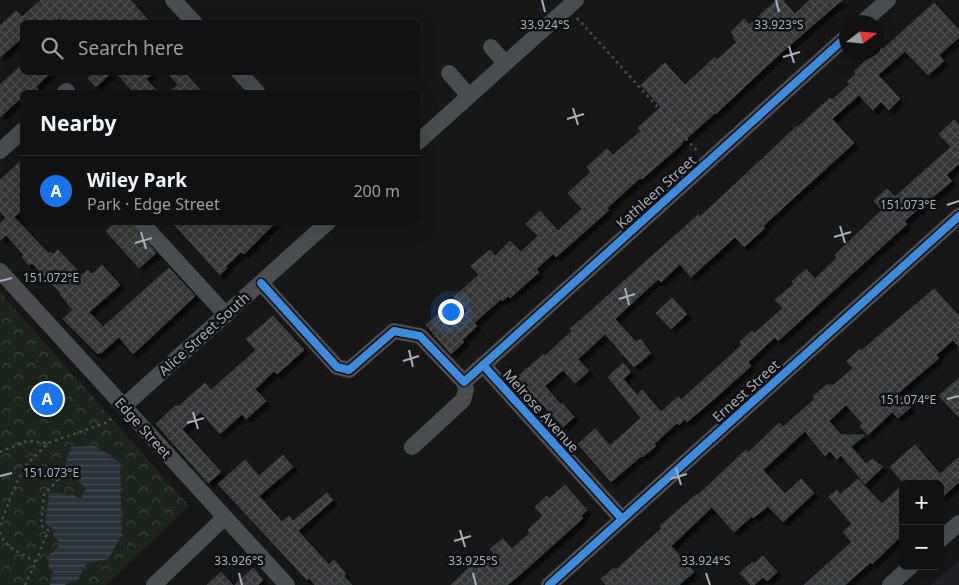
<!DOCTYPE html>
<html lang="en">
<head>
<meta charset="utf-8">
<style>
	:root { --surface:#111; --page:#1a1a1a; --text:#f1f3f6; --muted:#9c9d9f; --line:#303131; --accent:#1a73e8 }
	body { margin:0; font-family:"Noto Sans",sans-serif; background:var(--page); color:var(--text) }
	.controls { position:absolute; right:15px; bottom:15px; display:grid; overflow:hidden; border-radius:8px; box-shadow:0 5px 20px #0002 }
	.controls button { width:45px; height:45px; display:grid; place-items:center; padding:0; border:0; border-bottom:1px solid var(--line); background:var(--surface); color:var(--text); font:25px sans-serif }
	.compass { position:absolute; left:839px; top:15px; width:45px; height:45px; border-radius:50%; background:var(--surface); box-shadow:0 5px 20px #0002; rotate:74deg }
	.you { position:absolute; left:450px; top:311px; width:18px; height:18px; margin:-12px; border:4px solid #fff; border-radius:50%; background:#1a73e8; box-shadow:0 0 0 8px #1a73e833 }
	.badge { display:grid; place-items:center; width:32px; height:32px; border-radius:50%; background:var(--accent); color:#fff; font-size:16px; font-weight:700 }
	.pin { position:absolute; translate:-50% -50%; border:2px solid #fff; box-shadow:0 1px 5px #0006 }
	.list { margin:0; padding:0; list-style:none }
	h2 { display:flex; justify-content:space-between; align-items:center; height:65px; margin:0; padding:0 20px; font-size:21px }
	h2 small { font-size:16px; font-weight:400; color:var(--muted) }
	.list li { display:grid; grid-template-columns:32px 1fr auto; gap:15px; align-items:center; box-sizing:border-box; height:70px; padding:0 20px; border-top:1px solid var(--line) }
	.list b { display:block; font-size:19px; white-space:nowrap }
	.list p { margin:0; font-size:16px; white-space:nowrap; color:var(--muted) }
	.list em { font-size:16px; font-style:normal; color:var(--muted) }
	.icon { flex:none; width:28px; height:28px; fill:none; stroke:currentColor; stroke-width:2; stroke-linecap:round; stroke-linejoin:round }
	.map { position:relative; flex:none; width:959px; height:585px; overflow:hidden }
	.search { position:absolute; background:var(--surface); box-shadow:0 5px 20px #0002; left:20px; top:20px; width:400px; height:55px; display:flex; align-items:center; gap:12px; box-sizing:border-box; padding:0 18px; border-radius:8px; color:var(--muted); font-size:19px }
	.panel { position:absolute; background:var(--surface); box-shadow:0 5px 20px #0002; left:20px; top:90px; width:400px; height:135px; border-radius:8px }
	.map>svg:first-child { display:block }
	.built { fill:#212123 }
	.park { fill:url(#park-crowns) }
	.water { fill:url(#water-rules) }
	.building { fill:url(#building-cross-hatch); stroke:#3f4043; filter:url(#shadow) }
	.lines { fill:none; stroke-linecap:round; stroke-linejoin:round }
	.path { stroke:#4d4e52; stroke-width:2.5; stroke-dasharray:2.5 4; stroke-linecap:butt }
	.minor { stroke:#4b4c50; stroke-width:16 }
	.cycleway-casing { stroke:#111113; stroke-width:11 }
	.cycleway { stroke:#408adc; stroke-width:8 }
	.ticks { fill:none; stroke:#a8adb8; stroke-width:2 }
	.labels { text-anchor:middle; stroke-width:5; stroke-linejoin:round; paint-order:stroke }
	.street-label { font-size:14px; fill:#a8adb8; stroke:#111113 }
	.ticks-label { font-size:12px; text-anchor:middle; fill:#a8adb8; stroke:#111113; stroke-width:5; stroke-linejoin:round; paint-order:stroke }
</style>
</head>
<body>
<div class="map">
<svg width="959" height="585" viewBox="0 0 959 585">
	<defs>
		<pattern id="park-crowns" width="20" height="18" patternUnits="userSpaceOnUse" patternTransform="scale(1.25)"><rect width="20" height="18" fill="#1d241e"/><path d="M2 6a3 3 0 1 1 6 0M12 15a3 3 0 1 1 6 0" fill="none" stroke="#3b413d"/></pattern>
		<pattern id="water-rules" width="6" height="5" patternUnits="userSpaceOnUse" patternTransform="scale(1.25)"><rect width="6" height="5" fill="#2a3239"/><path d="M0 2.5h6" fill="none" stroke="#464d54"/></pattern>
		<pattern id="building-cross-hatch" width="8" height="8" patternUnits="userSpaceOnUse" patternTransform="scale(1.25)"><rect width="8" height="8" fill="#353536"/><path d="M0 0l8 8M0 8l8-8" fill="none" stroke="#4f5051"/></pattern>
		<filter id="shadow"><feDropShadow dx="4.5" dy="4.5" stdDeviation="1" flood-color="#0009"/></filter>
	</defs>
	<rect width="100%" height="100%" fill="#171717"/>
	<polygon class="built" points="959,560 959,585 931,585"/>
	<polygon class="park" points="0,292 189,506 106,585 0,585"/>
	<path class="water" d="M95,446L120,463L122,535L108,559L86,563L78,580L64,585H50L53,571L49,569L48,556L59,546V542L53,535L55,530L45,524L49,494C58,490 65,497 73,494L79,499L81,498L85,489L83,485L80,484L75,474L71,476L66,474L64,469L71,447Z"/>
	<g class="building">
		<polygon points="41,0 130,0 150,22 62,22 59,18 54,22 22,22 22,38 0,57 0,26 16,11 22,17"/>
		<polygon points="777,0 782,0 795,14 810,0 842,0 783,51 723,107 716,114 715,113 681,143 682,144 673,152 642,179 640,178 607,208 609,210 556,257 553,254 536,269 539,272 510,298 508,296 502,301 501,299 474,323 477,326 462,340 464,342 451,354 426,325 439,314 450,327 467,311 454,297 479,275 471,266 490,250 495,256 510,241 521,252 538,236 526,224 540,211 558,231 582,209 568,193 591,172 587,167 607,149 613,155 641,131 638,128 661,107 641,85 665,63 685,85 714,58 717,60 737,42 733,38 735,37 731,32 744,19 749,25"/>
		<polygon points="934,3 959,30 959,37 939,55 944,61 928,75 905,51 878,75 900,99 889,110 881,102 873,110 859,95 832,119 854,143 763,226 765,228 744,247 735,237 691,277 680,264 661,282 658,279 615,319 636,342 640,339 651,353 634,367 605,334 578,359 589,371 575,383 563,370 545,386 561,405 562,403 574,417 563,427 543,405 541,407 530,395 529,396 515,379 544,354 545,356 572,331 570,329 584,317 698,215 700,217 796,127 797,128 830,98 832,100 850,84 847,82 856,74 854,72 874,52 876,52 876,50 880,46 883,49"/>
		<polygon points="22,65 22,72 51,72 36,87 41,92 22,92 22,97 0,117 0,85"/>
		<polygon points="93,72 112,72 96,87 88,78"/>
		<polygon points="116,72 154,72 146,79 158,92 133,92"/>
		<polygon points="167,72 184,72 202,92 169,92 178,85"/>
		<polygon points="954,120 959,126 959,164 946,175 952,181 904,221 907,224 778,341 775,337 748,362 751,366 714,399 687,422 685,419 679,425 677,423 654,444 656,446 642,457 641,456 611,482 578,444 595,429 610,446 641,418 608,377 623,363 631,372 623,379 637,395 642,390 661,412 678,397 681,400 742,345 740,342 752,331 754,334 783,308 775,300 794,284 792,282 806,269 815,279 837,258 835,255 882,210 874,201 887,189 895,197 951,147 939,134"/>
		<polygon points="22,160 22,210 14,217 49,254 51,252 53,255 58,250 82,275 88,270 91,274 95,272 102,265 120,285 89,312 103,327 169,268 195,296 133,354 119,337 101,353 100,352 98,354 63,319 73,310 60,294 61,293 32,263 29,265 22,257 24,255 6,235 0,240 0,224 6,218 0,211 0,180"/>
		<polygon points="115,222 130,222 156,253 139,268 106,231"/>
		<polygon points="172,222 276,222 244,254 241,252 226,266 227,268 220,275"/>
		<polygon points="934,289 959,316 959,347 953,340 936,355 939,358 898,393 911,407 898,418 892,412 868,435 860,426 863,424 846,405 829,421 841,435 865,435 851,447 866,464 872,459 883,467 865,484 841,455 837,459 830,451 825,456 805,431 763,470 784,493 785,494 801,479 814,493 783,522 768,506 753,518 752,516 734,532 712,507 671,546 694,572 679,585 606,585 601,579 614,568 616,570 662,528 660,526 697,494 698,495 746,450 748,453 779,423 783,427 815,399 813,397 826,385 834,385 853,368 847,361 860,349 861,351"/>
		<polygon points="672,298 687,314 671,329 656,313"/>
		<polygon points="273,316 304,350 277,374 274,371 255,389 266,401 246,419 242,414 220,434 201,412 182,429 221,472 208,483 156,424 176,405 178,407 205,383 211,390 244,361 256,350 246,339"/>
		<polygon points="959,378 959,417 939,396"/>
		<polygon points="915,445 940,474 959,457 959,482 940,499 940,484 904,484 890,467"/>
		<polygon points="283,455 293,467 259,496 282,522 289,516 293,521 327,493 333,500 298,531 329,565 334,560 346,574 344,576 352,585 315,585 309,578 307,580 218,484 245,460 259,476"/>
		<polygon points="858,479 882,504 903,484 903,534 872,564 871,562 845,585 804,585 852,542 843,532 852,524 829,497 837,490 840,495"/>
		<polygon points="565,485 587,510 581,516 583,518 515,579 507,585 451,585 472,565 476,569 494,554 490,549 503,539 512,549 530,533 528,530 543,516 535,507 547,496 549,499"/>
		<polygon points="763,556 777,572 767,581 763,577 754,585 751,585 740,573 753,562 754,564"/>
		<polygon points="253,568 263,580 258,585 235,585"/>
		<polygon points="221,572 233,585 207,585"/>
	</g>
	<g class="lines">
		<g class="path">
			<polyline points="577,18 699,153"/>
			<polyline points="0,452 27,441 48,443"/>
			<polyline points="0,525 13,491 25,466 48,443 108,422 114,416"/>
			<path d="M0,532C4,548 23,554 36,562"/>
			<polyline points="25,585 36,562 48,530 41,525 44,495 63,474"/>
		</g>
		<g class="minor">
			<polyline points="173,0 194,22"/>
			<polyline points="863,22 888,0"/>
			<polyline points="491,47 505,63"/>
			<polyline points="239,72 257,92"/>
			<polyline points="449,73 469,96"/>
			<polyline points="65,92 67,91"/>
			<polyline points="418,142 576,0"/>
			<polyline points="0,151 22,131"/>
			<polyline points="141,222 226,315"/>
			<polyline points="0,271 287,585"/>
			<polyline points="261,283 337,367 349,370 394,331 420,336 464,382 483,365 622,519"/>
			<polyline points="483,365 846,37"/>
			<polyline points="124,406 328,222"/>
			<polyline points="412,447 463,400 466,390 464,382"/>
			<polyline points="940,540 959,523"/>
			<polyline points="154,585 225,517"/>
			<polyline points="549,585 959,216"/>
			<polyline points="890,585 911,566"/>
		</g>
		<defs>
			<g id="cycleway">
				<polyline points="261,283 337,367 349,370 394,331 420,336 464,382 483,365 622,519"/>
				<polyline points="483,365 846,37"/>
				<polyline points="549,585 959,216"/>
			</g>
		</defs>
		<use href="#cycleway" class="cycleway-casing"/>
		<use href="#cycleway" class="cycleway"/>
	</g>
	<path class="ticks" d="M542,0L545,12M776,0L779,12M789,46L794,63M783,57L800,52M573,108L578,125M567,119L584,114M947,205L959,201M840,226L845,243M141,232L146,249M834,237L851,232M135,243L152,238M0,281L12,278M625,288L629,305M619,299L635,294M409,350L413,367M403,361L419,356M947,399L959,396M193,412L198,429M187,423L204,418M676,468L681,485M0,476L12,473M670,479L687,474M460,530L465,547M454,541L471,536M239,573L242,585M473,573L476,585M706,573L710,585"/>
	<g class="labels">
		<g class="street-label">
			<text transform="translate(656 192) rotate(-42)" y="5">Kathleen Street</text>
			<text transform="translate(204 334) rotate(-42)" y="5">Alice Street South</text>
			<text transform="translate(746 391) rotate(-42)" y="5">Ernest Street</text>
			<text transform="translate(541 411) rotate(48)" y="5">Melrose Avenue</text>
			<text transform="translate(143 428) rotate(48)" y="5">Edge Street</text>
		</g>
	</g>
	<g class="ticks-label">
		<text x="545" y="29">33.924°S</text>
		<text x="779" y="29">33.923°S</text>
		<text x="908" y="209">151.073°E</text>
		<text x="51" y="282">151.072°E</text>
		<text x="908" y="404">151.074°E</text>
		<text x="51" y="477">151.073°E</text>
		<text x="239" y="565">33.926°S</text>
		<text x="473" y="565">33.925°S</text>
		<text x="706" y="565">33.924°S</text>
	</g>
</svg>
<div class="controls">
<button>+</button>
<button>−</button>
</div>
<svg class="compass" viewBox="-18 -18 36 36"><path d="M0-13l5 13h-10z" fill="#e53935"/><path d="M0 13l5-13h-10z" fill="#9c9d9f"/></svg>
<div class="you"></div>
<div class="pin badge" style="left:47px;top:399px">A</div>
<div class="search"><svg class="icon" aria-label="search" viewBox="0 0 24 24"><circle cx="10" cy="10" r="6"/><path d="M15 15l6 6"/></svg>Search here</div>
<section class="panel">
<h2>Nearby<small></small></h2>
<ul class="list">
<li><span class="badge">A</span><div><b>Wiley Park</b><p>Park · Edge Street</p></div><em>200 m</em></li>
</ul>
</section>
</div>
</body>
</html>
